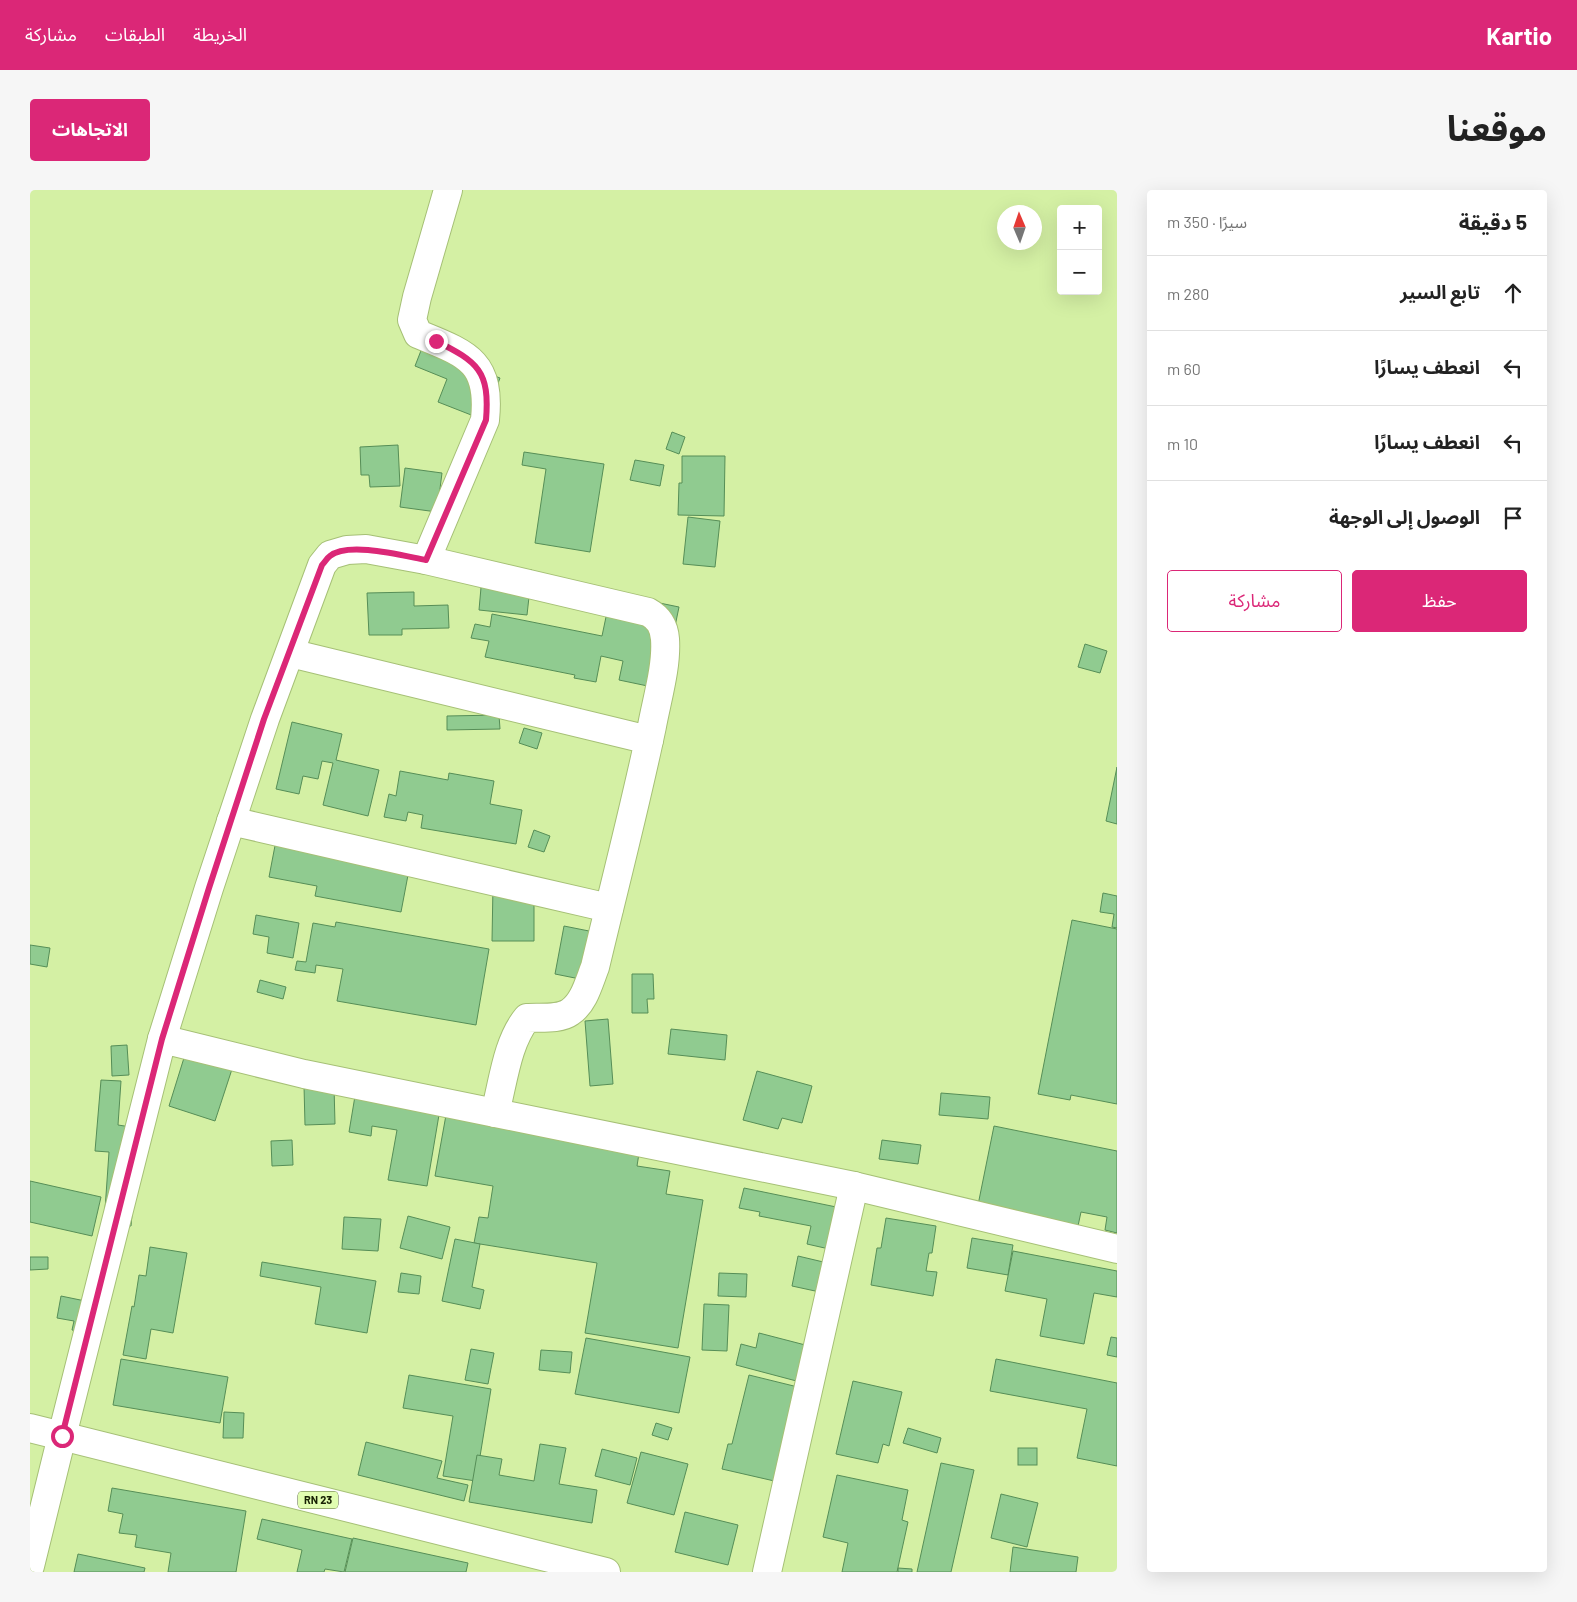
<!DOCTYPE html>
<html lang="ar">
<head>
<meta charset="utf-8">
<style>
	:root { --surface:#fff; --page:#f6f6f6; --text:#222; --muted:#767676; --line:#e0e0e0; --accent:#db2777 }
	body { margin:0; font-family:Barlow,"Noto Sans Arabic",sans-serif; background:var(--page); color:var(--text); direction:rtl }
	.controls { position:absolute; right:15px; top:15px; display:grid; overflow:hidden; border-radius:5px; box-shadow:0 5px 20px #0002 }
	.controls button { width:45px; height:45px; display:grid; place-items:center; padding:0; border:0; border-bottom:1px solid var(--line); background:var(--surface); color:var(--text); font:25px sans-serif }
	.compass { position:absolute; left:967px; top:15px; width:45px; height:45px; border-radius:50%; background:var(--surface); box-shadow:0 5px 20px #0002; rotate:358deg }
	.stop { position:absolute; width:15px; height:15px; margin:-11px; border:4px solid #db2777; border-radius:50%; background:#fff }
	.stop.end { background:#db2777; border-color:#fff; box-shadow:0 1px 5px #0008 }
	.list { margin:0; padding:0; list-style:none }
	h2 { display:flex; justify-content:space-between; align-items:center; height:65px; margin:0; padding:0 20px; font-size:21px }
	h2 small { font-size:16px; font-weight:400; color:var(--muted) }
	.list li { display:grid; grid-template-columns:32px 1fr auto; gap:15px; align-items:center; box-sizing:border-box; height:75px; padding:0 20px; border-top:1px solid var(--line) }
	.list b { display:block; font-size:19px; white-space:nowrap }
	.list em { font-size:16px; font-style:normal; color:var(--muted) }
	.actions { display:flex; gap:10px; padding:15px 20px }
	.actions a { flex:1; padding:11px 0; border:1px solid var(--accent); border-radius:5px; text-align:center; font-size:18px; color:var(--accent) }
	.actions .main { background:var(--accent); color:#fff }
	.icon { flex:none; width:28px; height:28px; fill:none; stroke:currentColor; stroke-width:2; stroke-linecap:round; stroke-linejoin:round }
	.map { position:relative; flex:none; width:1087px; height:1382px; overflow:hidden; direction:ltr; border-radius:5px }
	header { display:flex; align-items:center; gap:30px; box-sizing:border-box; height:70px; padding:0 25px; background:var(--accent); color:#fff }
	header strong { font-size:24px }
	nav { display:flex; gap:28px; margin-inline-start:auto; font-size:18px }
	.intro { display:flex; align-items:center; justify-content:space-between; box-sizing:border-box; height:120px; padding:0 30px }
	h1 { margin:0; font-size:35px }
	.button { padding:12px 22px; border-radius:5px; background:var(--accent); color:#fff; font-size:18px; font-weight:700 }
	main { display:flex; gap:30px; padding:0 30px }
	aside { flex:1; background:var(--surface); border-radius:5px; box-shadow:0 5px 20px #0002 }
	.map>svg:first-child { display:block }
	.building { fill:#90cb90; stroke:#568e57 }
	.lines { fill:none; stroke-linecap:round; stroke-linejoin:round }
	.minor-casing { stroke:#a6c076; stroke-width:30 }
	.tertiary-casing { stroke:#a6c076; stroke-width:30 }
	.primary-casing { stroke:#a6c076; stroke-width:30 }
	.minor { stroke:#fff; stroke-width:28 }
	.tertiary { stroke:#fff; stroke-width:28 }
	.primary { stroke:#fff; stroke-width:28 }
	.route { stroke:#db2777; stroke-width:6 }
	.labels { text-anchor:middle; stroke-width:4; stroke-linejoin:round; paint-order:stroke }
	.shield { fill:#e1fdb1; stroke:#546237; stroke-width:1 }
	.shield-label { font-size:11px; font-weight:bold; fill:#172003 }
</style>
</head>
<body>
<header>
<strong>Kartio</strong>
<nav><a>الخريطة</a><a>الطبقات</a><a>مشاركة</a></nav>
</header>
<div class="intro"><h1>موقعنا</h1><a class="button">الاتجاهات</a></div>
<main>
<aside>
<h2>5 دقيقة<small>سيرًا · 350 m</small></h2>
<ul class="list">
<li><svg class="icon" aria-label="ahead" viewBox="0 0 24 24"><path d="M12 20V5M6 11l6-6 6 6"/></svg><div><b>تابع السير</b></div><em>280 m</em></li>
<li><svg class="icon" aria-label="left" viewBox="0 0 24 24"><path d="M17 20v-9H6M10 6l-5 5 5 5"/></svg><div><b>انعطف يسارًا</b></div><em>60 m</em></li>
<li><svg class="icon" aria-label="left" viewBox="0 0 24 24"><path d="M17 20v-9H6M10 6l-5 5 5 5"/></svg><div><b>انعطف يسارًا</b></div><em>10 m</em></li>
<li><svg class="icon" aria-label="arrive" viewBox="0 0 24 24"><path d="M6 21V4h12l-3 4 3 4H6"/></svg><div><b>الوصول إلى الوجهة</b></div></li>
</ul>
<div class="actions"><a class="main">حفظ</a><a>مشاركة</a></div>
</aside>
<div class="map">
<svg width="1087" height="1382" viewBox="0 0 1087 1382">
	<rect width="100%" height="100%" fill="#d4f0a4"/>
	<g class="building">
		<polygon points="392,158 470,188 454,230 408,212 417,189 385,176"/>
		<polygon points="642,242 655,247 649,264 636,259"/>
		<polygon points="368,255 370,296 340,297 339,285 331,285 330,257"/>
		<polygon points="494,262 574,274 560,362 505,353 516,279 492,275"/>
		<polygon points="652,266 695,266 694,326 648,325 649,293 652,293"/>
		<polygon points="605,270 634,275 630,296 600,290"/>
		<polygon points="375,278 412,283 407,322 370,317"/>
		<polygon points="658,327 690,331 685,377 653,374"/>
		<polygon points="453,375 502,380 497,425 449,420"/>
		<polygon points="384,402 384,416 418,415 419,438 372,439 372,445 339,445 337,403"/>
		<polygon points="581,403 649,417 632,499 589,490 593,471 571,466 566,492 544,488 545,485 455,467 459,451 441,448 445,434 460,437 462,424 572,446"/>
		<polygon points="1055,454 1077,461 1070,483 1048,477"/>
		<polygon points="469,525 470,539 417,540 417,526"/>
		<polygon points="262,532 312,544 306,570 349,580 338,626 293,615 303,573 292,571 288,589 273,586 269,604 246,599"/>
		<polygon points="494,538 512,543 507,559 489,553"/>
		<polygon points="1087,577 1087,634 1076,631"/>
		<polygon points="370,581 418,590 419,583 464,591 460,614 492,620 486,654 391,638 393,625 378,622 376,631 354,627 359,604 366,606"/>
		<polygon points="248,640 382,664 371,722 285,706 287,696 239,687"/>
		<polygon points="504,640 520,646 514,662 498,657"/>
		<polygon points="463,695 504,696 504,751 462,751"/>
		<polygon points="1073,703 1087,706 1087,738 1082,737 1084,724 1070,722"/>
		<polygon points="226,725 269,733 263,768 237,763 239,747 223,744"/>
		<polygon points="1042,730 1087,739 1087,914 1041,905 1040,910 1008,904"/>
		<polygon points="306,732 459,759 446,835 307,811 313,779 286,775 285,783 265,780 267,771 276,772 283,733 305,737"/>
		<polygon points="534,736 574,744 565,792 525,784"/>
		<polygon points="0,755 20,758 17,777 0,774"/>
		<polygon points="602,784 623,784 624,809 617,809 618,823 602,823"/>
		<polygon points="230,790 256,797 253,809 227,802"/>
		<polygon points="578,829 583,894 560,896 555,831"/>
		<polygon points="641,839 697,845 695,870 638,864"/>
		<polygon points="97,855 99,885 82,886 81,856"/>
		<polygon points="158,855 205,870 185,931 139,916"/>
		<polygon points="727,881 782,896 772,933 752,928 748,939 713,930"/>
		<polygon points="71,890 91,891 88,935 101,937 105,989 101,1036 74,1034 79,962 65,961"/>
		<polygon points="274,896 304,896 305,934 275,935"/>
		<polygon points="326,900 411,913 397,996 358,990 367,940 342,936 341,946 319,942"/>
		<polygon points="911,903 960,907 958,929 909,925"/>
		<polygon points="416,925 610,957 607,976 640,981 636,1004 673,1010 648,1158 555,1143 567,1073 444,1053 449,1027 458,1028 463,996 405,986"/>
		<polygon points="964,936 1087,961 1087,1043 1075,1040 1077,1027 1051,1022 1048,1036 948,1015"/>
		<polygon points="262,950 263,975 242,976 241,951"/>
		<polygon points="852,950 891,955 888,974 849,969"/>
		<polygon points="0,991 71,1007 62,1046 0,1032"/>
		<polygon points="714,998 816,1019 808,1061 777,1054 781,1036 729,1026 730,1022 709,1018"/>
		<polygon points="378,1026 420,1037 412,1069 370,1058"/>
		<polygon points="314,1027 351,1029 348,1061 312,1059"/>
		<polygon points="856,1028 906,1036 902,1063 899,1063 896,1081 907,1082 903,1106 841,1095 847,1058 851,1058"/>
		<polygon points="942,1048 983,1055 978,1085 937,1078"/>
		<polygon points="425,1049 450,1054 442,1097 454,1100 450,1119 412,1111"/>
		<polygon points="120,1057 157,1063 143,1143 121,1139 116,1169 93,1165 102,1116 104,1117 109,1085 116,1086"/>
		<polygon points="983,1061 1087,1081 1087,1107 1064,1103 1054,1154 1010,1146 1017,1109 975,1101"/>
		<polygon points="768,1066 806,1075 799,1104 762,1096"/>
		<polygon points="0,1067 18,1067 18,1079 0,1080"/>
		<polygon points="232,1072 346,1091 337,1143 285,1134 291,1097 230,1086"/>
		<polygon points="371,1083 391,1086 389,1104 368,1102"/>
		<polygon points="689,1083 717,1084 716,1107 688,1106"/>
		<polygon points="31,1106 60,1112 69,1146 42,1140 44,1131 27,1128"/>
		<polygon points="674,1114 699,1115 697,1161 672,1160"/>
		<polygon points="729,1143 783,1157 774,1193 706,1175 711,1154 726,1158"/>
		<polygon points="1081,1147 1087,1148 1087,1167 1077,1165"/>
		<polygon points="556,1148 660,1167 649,1223 545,1204"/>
		<polygon points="441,1159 464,1163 458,1194 435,1190"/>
		<polygon points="511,1160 542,1162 540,1183 509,1180"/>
		<polygon points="91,1169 198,1187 190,1233 83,1215"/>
		<polygon points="966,1169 1087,1193 1087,1276 1047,1268 1057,1219 960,1201"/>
		<polygon points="379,1185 461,1199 446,1291 413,1286 423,1226 373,1218"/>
		<polygon points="719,1185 776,1199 753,1293 692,1279 698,1254 702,1254"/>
		<polygon points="823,1191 872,1202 859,1256 853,1254 848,1273 806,1264"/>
		<polygon points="194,1222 214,1223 213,1248 193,1248"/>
		<polygon points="626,1233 642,1238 638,1250 622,1245"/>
		<polygon points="878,1238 911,1248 907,1263 873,1253"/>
		<polygon points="336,1252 412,1271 407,1288 438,1295 434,1311 328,1285"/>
		<polygon points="510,1254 536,1258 529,1294 567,1300 562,1333 439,1312 447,1265 472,1269 469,1285 504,1291"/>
		<rect x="988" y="1258" width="19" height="17"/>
		<polygon points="572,1259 607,1268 600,1295 565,1286"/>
		<polygon points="611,1262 658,1274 644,1325 597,1313"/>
		<polygon points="911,1273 944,1280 921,1382 887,1382"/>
		<polygon points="807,1285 878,1300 872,1330 878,1332 867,1382 812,1382 818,1353 793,1347"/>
		<polygon points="82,1298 216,1321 206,1382 138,1382 141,1363 105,1357 107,1345 89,1343 93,1324 78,1321"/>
		<polygon points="971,1304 1008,1313 997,1357 961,1348"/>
		<polygon points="655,1322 708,1335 698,1375 645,1362"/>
		<polygon points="232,1329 322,1349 314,1382 295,1379 294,1382 267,1382 272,1360 227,1349"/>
		<polygon points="323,1348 438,1373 436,1382 315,1382"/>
		<polygon points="983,1357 1048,1367 1046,1382 980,1382"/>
		<polygon points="48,1364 115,1378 114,1382 44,1382"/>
		<polygon points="868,1378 882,1379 882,1382 868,1382"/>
	</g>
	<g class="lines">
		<defs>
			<g id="minor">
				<path d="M396,370L455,230C461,171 437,164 388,144L382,130L387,107L418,0"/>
				<polyline points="260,463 619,550"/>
				<polyline points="201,631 579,718"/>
				<path d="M132,849L179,698L235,529L292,375L300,365L317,360L336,359L396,370L618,422C629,428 634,436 635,449C637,476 627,509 622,536C605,617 584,697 565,777C559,792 554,813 540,822C529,830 509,827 497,828C477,852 473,893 465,923"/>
				<polyline points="32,1246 132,849 274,884 824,996 1087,1059"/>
				<polyline points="737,1382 824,996"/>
			</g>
			<polyline id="tertiary" points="0,1376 32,1246"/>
			<polyline id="primary" points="0,1238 576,1382"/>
		</defs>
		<use href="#minor" class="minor-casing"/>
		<use href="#tertiary" class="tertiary-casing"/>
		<use href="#primary" class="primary-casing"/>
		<use href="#minor" class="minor"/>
		<use href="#tertiary" class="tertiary"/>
		<use href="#primary" class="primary"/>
	</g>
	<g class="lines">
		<path class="route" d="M32,1246L132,849L179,698L234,529L292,375C295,372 297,368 300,366C318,351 374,366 396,370L456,230C460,181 448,172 406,151"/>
	</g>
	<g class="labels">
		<rect class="shield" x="268" y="1301.5" width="40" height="17" rx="4"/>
		<g class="shield-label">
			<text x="288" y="1314">RN 23</text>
		</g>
	</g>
</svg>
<div class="controls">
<button>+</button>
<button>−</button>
</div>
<svg class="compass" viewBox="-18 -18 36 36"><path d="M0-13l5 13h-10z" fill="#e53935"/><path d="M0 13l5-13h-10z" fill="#767676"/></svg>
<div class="stop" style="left:32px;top:1246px"></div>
<div class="stop end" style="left:406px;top:151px"></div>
</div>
</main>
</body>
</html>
